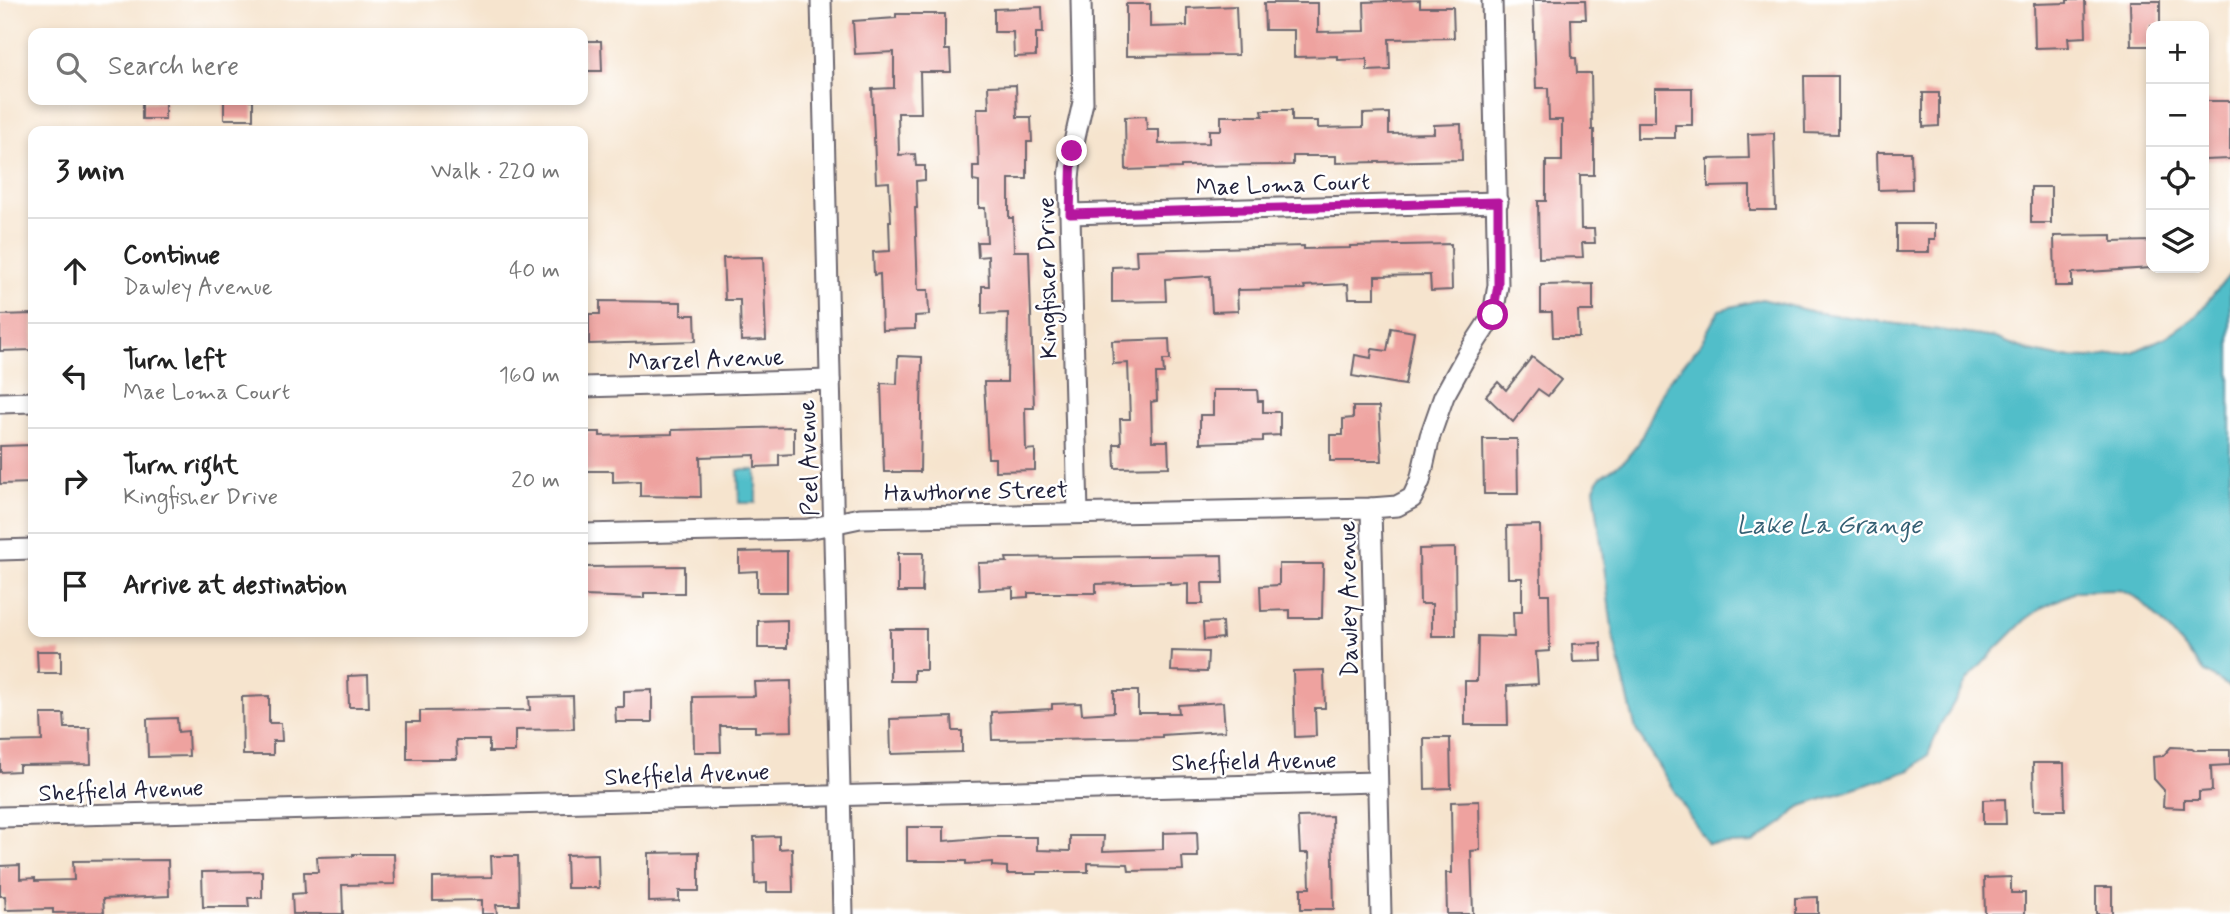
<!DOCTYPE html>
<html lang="en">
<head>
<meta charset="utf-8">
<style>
	:root { --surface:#fff; --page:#f2f2f2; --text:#222; --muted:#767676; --line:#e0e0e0 }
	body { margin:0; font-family:Mynerve,sans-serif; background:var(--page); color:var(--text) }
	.controls { position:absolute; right:21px; top:21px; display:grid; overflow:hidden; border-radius:14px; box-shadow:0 4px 10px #0003 }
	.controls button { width:63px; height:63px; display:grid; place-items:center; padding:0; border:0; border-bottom:2px solid var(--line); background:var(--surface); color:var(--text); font:35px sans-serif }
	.stop { position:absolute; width:21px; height:21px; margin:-16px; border:5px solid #b5179e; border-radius:50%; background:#fff }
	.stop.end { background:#b5179e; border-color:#fff; box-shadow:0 2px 7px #0008 }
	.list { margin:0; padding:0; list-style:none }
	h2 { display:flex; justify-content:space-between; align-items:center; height:91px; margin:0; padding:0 28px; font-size:30px }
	h2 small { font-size:23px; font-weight:400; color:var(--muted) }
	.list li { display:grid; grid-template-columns:46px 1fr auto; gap:21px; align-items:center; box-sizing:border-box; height:105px; padding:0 28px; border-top:2px solid var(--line) }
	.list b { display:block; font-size:26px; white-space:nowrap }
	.list p { margin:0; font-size:23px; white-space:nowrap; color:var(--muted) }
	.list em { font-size:23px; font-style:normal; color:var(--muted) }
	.icon { flex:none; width:38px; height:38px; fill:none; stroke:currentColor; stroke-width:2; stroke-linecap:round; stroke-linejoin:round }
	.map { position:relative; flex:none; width:2230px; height:914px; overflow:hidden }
	.search { position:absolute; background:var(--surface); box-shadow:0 4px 10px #0003; left:28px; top:28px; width:560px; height:77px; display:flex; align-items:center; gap:18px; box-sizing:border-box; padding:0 24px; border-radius:14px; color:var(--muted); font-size:26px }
	.panel { position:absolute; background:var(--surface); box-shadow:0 4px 10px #0003; left:28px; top:126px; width:560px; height:511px; border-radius:14px }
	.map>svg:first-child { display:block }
	.water { fill:#51bec9; stroke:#3a7082; stroke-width:2 }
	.building { fill:#eea29f }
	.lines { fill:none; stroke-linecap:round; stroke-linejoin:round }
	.minor-casing { stroke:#6c666e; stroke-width:23 }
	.minor { stroke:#fff; stroke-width:19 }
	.route { stroke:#b5179e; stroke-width:9 }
	.labels { text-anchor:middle; stroke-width:5; stroke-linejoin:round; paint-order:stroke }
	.street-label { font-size:24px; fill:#22223b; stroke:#fff }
	.water-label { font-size:26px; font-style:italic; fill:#356074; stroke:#fff }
</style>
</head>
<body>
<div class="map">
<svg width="2230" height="914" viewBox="0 0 2230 914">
	<rect width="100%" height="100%" fill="#fff"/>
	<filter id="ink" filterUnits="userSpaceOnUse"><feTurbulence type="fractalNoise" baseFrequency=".0143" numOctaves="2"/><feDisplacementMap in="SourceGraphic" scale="14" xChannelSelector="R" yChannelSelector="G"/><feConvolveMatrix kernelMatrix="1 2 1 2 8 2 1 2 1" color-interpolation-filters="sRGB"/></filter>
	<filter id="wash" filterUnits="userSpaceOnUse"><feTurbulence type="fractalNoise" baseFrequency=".00686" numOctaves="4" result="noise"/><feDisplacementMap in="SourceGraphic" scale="28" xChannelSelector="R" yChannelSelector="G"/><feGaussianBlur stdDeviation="1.57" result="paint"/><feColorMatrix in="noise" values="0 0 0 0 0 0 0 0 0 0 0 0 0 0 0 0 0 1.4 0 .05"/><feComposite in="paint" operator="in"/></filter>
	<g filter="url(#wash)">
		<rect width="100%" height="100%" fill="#f6e4ce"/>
		<g class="water">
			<polygon points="2230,274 2230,687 2205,672 2161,621 2136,597 2119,590 2077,591 2043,607 2025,620 1996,649 1968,679 1939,728 1928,755 1911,770 1799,807 1784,822 1753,843 1708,845 1636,730 1613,636 1594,488 1600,477 1625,460 1638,444 1668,381 1698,348 1719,310 1762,299 1814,312 1995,338 2030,351 2058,357 2090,358 2133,352 2166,337 2196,316"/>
			<polygon points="738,470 756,470 756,503 739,503"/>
		</g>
		<g id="blocks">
			<g class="building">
				<polygon points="1420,0 1420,7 1453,7 1454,38 1389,39 1390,70 1367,71 1367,59 1338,60 1338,56 1294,57 1294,30 1265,30 1264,3 1318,3 1318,32 1365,31 1364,2"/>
				<polygon points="1533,0 1585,0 1586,19 1571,19 1572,58 1576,58 1577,73 1591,73 1592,130 1594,130 1594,175 1580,175 1581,229 1594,229 1595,243 1582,243 1583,257 1539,258 1538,201 1546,201 1546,161 1562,161 1562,120 1549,120 1548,88 1536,88"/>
				<polygon points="2067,0 2085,0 2086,37 2068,38 2069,47 2035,48 2034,4 2067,3"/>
				<polygon points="2130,1 2160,1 2160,26 2151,26 2151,46 2131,46"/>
				<polygon points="1126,4 1150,4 1150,27 1187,26 1187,8 1236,6 1238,55 1126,56"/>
				<polygon points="1042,7 1043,33 1036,33 1036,56 1014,57 1013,32 994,32 994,9"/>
				<polygon points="896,14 945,14 945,50 950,50 951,72 920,72 921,113 898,113 899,155 915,154 916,166 925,166 925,180 916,181 917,208 915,208 918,290 928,290 929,315 915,316 915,329 882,330 880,274 874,275 873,252 890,251 889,221 891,221 889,182 876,183 872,89 894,88 894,52 855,54 853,21 896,18"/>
				<polygon points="583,41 601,41 602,71 583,71"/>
				<polygon points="1804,76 1838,76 1838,134 1805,133"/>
				<polygon points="1016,85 1017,117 1031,117 1032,142 1027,142 1027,179 1009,179 1009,218 1013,218 1014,251 1029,251 1034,408 1025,408 1026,450 1035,449 1035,470 995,471 995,458 988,458 984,382 1007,382 1008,313 982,314 982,286 989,286 988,256 978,257 977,242 987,242 985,208 979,208 979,182 973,181 973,166 979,166 977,108 989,108 988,86"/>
				<polygon points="1655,88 1692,88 1692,125 1675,125 1675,138 1637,138 1637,122 1655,122"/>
				<polygon points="1923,93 1939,93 1939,126 1923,127"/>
				<rect x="224" y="100" width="29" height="19"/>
				<polygon points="2204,101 2230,101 2230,159 2204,160"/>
				<rect x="142" y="102" width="23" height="17"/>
				<polygon points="1262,110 1292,110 1292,121 1318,121 1318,128 1363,127 1363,114 1389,113 1389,134 1434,133 1434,125 1461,124 1462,160 1336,163 1336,156 1293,156 1293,165 1181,166 1181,168 1126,170 1125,117 1146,116 1147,130 1159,130 1159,144 1209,143 1209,130 1221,130 1221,116 1263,116"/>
				<polygon points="1774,133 1776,210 1750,210 1750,186 1708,187 1708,159 1749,158 1748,134"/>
				<polygon points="1877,152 1911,152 1912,189 1878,190"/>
				<rect x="2031" y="187" width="20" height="36"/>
				<polygon points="1896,224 1935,224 1935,239 1929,239 1929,252 1896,252"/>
				<polygon points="2112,235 2112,242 2151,241 2151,268 2072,273 2072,286 2055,286 2054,236"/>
				<polygon points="1451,244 1452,290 1431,291 1430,275 1375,276 1375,298 1349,298 1348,284 1304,286 1305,289 1237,290 1238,311 1212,312 1210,276 1165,279 1166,301 1112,302 1112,267 1137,266 1136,250 1304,246 1304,249 1350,248 1350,246"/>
				<polygon points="763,257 766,340 741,341 740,300 725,300 723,258"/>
				<polygon points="1593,284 1593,311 1578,311 1579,337 1553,337 1552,312 1541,312 1541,285"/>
				<polygon points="600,301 681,302 681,315 695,315 696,341 589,344 589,314 600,314"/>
				<polygon points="33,314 33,350 0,351 0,315"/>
				<polygon points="1391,328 1414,332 1405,385 1352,376 1355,355 1371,358 1372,349 1387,351"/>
				<polygon points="1169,339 1170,360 1163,360 1164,374 1156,374 1157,401 1151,402 1152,441 1168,441 1169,467 1115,468 1114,444 1121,444 1120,419 1130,419 1128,363 1113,364 1112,341"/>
				<polygon points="898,356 922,357 920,472 884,472 881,383 897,384"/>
				<polygon points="1532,357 1561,380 1548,396 1538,389 1513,422 1486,396 1498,382 1506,390"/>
				<polygon points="1213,390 1257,390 1258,401 1263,401 1263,412 1280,412 1280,435 1263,436 1263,441 1200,443 1200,415 1213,415"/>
				<polygon points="1353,407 1379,407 1382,461 1330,461 1330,435 1343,435 1343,419 1353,418"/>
				<polygon points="794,427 794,454 779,455 779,466 755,467 755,455 700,457 701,497 640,496 640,481 613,482 613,471 583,471 583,432 600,432 600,436 672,434 672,430"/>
				<polygon points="1483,439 1517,439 1518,494 1484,494"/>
				<polygon points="33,445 33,483 0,484 0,446"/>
				<polygon points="1540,525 1541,594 1549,594 1550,651 1536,652 1538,684 1507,686 1508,725 1465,725 1465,681 1477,681 1478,636 1514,637 1513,612 1522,612 1522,578 1508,578 1507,526"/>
				<polygon points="1455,548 1456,636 1432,636 1432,604 1420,604 1419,549"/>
				<polygon points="787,551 787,592 757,592 757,571 739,572 739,552"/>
				<polygon points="898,553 923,553 922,592 898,592"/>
				<polygon points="1222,555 1223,583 1202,583 1203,604 1188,604 1188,584 1170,585 1170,582 1096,584 1096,593 1028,593 1028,597 1013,598 1013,588 979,590 978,563 1007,562 1006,558"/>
				<polygon points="1279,564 1323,564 1322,618 1290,618 1290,610 1261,611 1260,586 1279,585"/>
				<polygon points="684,566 684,593 644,593 644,598 583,596 583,567"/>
				<polygon points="787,620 787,648 758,648 758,621"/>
				<polygon points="1222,622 1223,638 1204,640 1203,623"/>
				<polygon points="890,629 926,629 926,670 914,670 914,681 890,681"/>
				<polygon points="1601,643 1602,661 1573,662 1572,644"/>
				<polygon points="37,651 61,651 61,673 38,673"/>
				<polygon points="1172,651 1208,652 1207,672 1171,671"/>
				<polygon points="1324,670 1325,708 1315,708 1316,736 1295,737 1293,671"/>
				<polygon points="368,675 369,707 349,707 348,676"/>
				<polygon points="791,681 792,731 755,732 755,726 720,726 721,752 694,752 693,697 755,696 754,682"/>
				<polygon points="652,690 652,722 616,722 615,707 624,707 624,691"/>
				<polygon points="1114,691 1138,691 1138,713 1179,713 1178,705 1223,702 1225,731 1162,735 1162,737 992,740 991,712 1052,709 1052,704 1081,703 1082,714 1114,712"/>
				<polygon points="269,696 269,723 281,723 282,741 273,741 273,755 243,755 242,697"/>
				<polygon points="573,696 574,729 515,730 515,752 489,752 489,740 456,740 457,759 407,759 407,722 420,722 420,711 530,710 529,697"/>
				<polygon points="41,714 64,714 65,728 90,728 91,764 19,765 19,771 0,772 0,742 42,741"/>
				<polygon points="952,717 953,731 962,731 962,752 891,754 890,719"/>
				<polygon points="177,718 178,732 188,731 189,756 148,757 147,719"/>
				<polygon points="1424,738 1450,738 1451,788 1425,789"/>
				<polygon points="2171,747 2192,748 2195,750 2230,750 2230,765 2211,766 2212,791 2199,792 2199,800 2184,800 2184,808 2163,807 2164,790 2154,779 2153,757 2163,756"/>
				<polygon points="2033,763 2064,763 2065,810 2034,810"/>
				<polygon points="2005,799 2006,824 1983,824 1983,800"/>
				<polygon points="1479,801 1480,850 1471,851 1473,914 1447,914 1446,873 1452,873 1451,802"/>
				<polygon points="1332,816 1334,909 1301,909 1301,888 1310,888 1309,853 1300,853 1298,817"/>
				<polygon points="907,827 944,827 944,841 992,837 1037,837 1037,850 1070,851 1070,836 1104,836 1103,851 1163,849 1163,833 1197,832 1198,857 1182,857 1183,870 1129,871 1128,864 1088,863 1088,872 1037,872 1037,874 1007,874 1007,867 992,866 992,862 966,864 966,861 907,861"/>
				<polygon points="779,836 779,849 792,848 793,892 767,892 767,883 755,884 754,837"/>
				<polygon points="699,852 699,891 679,891 679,901 649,902 649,853"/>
				<polygon points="353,854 394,854 395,884 342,885 343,914 293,914 292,894 305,893 304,872 318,872 317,857 353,856"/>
				<polygon points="598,854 599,888 567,888 566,855"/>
				<polygon points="491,856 518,856 519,905 496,905 497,914 482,914 482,900 433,901 433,878 492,877"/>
				<polygon points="168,860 169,896 103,899 104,912 53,913 53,909 6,910 5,896 0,896 0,866 20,865 20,879 35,878 35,881 74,880 73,861"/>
				<polygon points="262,871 262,898 248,898 249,907 203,907 202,872"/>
				<polygon points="2011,877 2011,893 2025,893 2025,914 1985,914 1984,878"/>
				<rect x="2096" y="887" width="16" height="27"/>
				<polygon points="1818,897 1818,914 1795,914 1795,898"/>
			</g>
		</g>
	</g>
	<g filter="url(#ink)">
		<use href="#blocks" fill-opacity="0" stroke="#6c666e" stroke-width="2"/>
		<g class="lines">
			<defs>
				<g id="minor">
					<polyline points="821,0 843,914"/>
					<polyline points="1070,214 1498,202"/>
					<polyline points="583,387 830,380"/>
					<polyline points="0,403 33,402"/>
					<polyline points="1371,508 1381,914"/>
					<polyline points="1078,513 1069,178 1072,151 1083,102 1081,0"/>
					<polyline points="583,534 808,529 860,518 1371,508 1397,506 1412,498 1420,481 1430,436 1444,396 1465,358 1493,315 1498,285 1492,0"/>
					<polyline points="0,550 33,549"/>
					<polyline points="0,817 1376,782"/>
				</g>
			</defs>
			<use href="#minor" class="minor-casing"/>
			<use href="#minor" class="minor"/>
		</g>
	</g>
	<g class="lines" filter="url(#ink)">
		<polyline class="route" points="1072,151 1070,214 1498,202 1498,285 1493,315"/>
	</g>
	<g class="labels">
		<g class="street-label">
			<text transform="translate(1283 184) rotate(-2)" y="8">Mae Loma Court</text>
			<text transform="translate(1047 278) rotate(-91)" y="8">Kingfisher Drive</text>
			<text transform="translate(706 359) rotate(-2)" y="8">Marzel Avenue</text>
			<text transform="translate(808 458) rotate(-92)" y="8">Peel Avenue</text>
			<text transform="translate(976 491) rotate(-1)" y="8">Hawthorne Street</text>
			<text transform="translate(1348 599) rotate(-91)" y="8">Dawley Avenue</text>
			<text transform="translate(1254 761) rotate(-1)" y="8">Sheffield Avenue</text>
			<text transform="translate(687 774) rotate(-2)" y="8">Sheffield Avenue</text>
			<text transform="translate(121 790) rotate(-2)" y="8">Sheffield Avenue</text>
		</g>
		<g class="water-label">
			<text x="1829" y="533">Lake La Grange</text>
		</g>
	</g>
</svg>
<div class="controls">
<button>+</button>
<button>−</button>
<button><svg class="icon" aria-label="locate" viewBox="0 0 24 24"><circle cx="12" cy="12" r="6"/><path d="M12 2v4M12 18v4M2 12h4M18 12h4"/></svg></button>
<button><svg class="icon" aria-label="layers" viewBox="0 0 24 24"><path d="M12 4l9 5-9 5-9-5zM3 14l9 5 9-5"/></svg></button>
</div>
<div class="stop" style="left:1493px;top:315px"></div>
<div class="stop end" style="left:1072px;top:151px"></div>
<div class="search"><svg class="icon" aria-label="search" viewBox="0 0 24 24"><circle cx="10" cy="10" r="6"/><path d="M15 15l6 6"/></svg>Search here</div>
<section class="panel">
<h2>3 min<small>Walk · 220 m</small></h2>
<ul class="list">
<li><svg class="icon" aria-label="ahead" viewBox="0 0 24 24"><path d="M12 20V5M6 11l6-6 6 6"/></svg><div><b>Continue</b><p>Dawley Avenue</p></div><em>40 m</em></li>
<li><svg class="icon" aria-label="left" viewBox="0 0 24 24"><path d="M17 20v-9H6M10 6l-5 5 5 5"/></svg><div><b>Turn left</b><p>Mae Loma Court</p></div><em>160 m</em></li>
<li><svg class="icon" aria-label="right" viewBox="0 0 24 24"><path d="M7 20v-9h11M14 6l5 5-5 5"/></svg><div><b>Turn right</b><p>Kingfisher Drive</p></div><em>20 m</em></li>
<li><svg class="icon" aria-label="arrive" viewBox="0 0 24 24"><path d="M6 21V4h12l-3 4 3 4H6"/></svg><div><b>Arrive at destination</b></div></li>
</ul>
</section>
</div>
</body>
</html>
